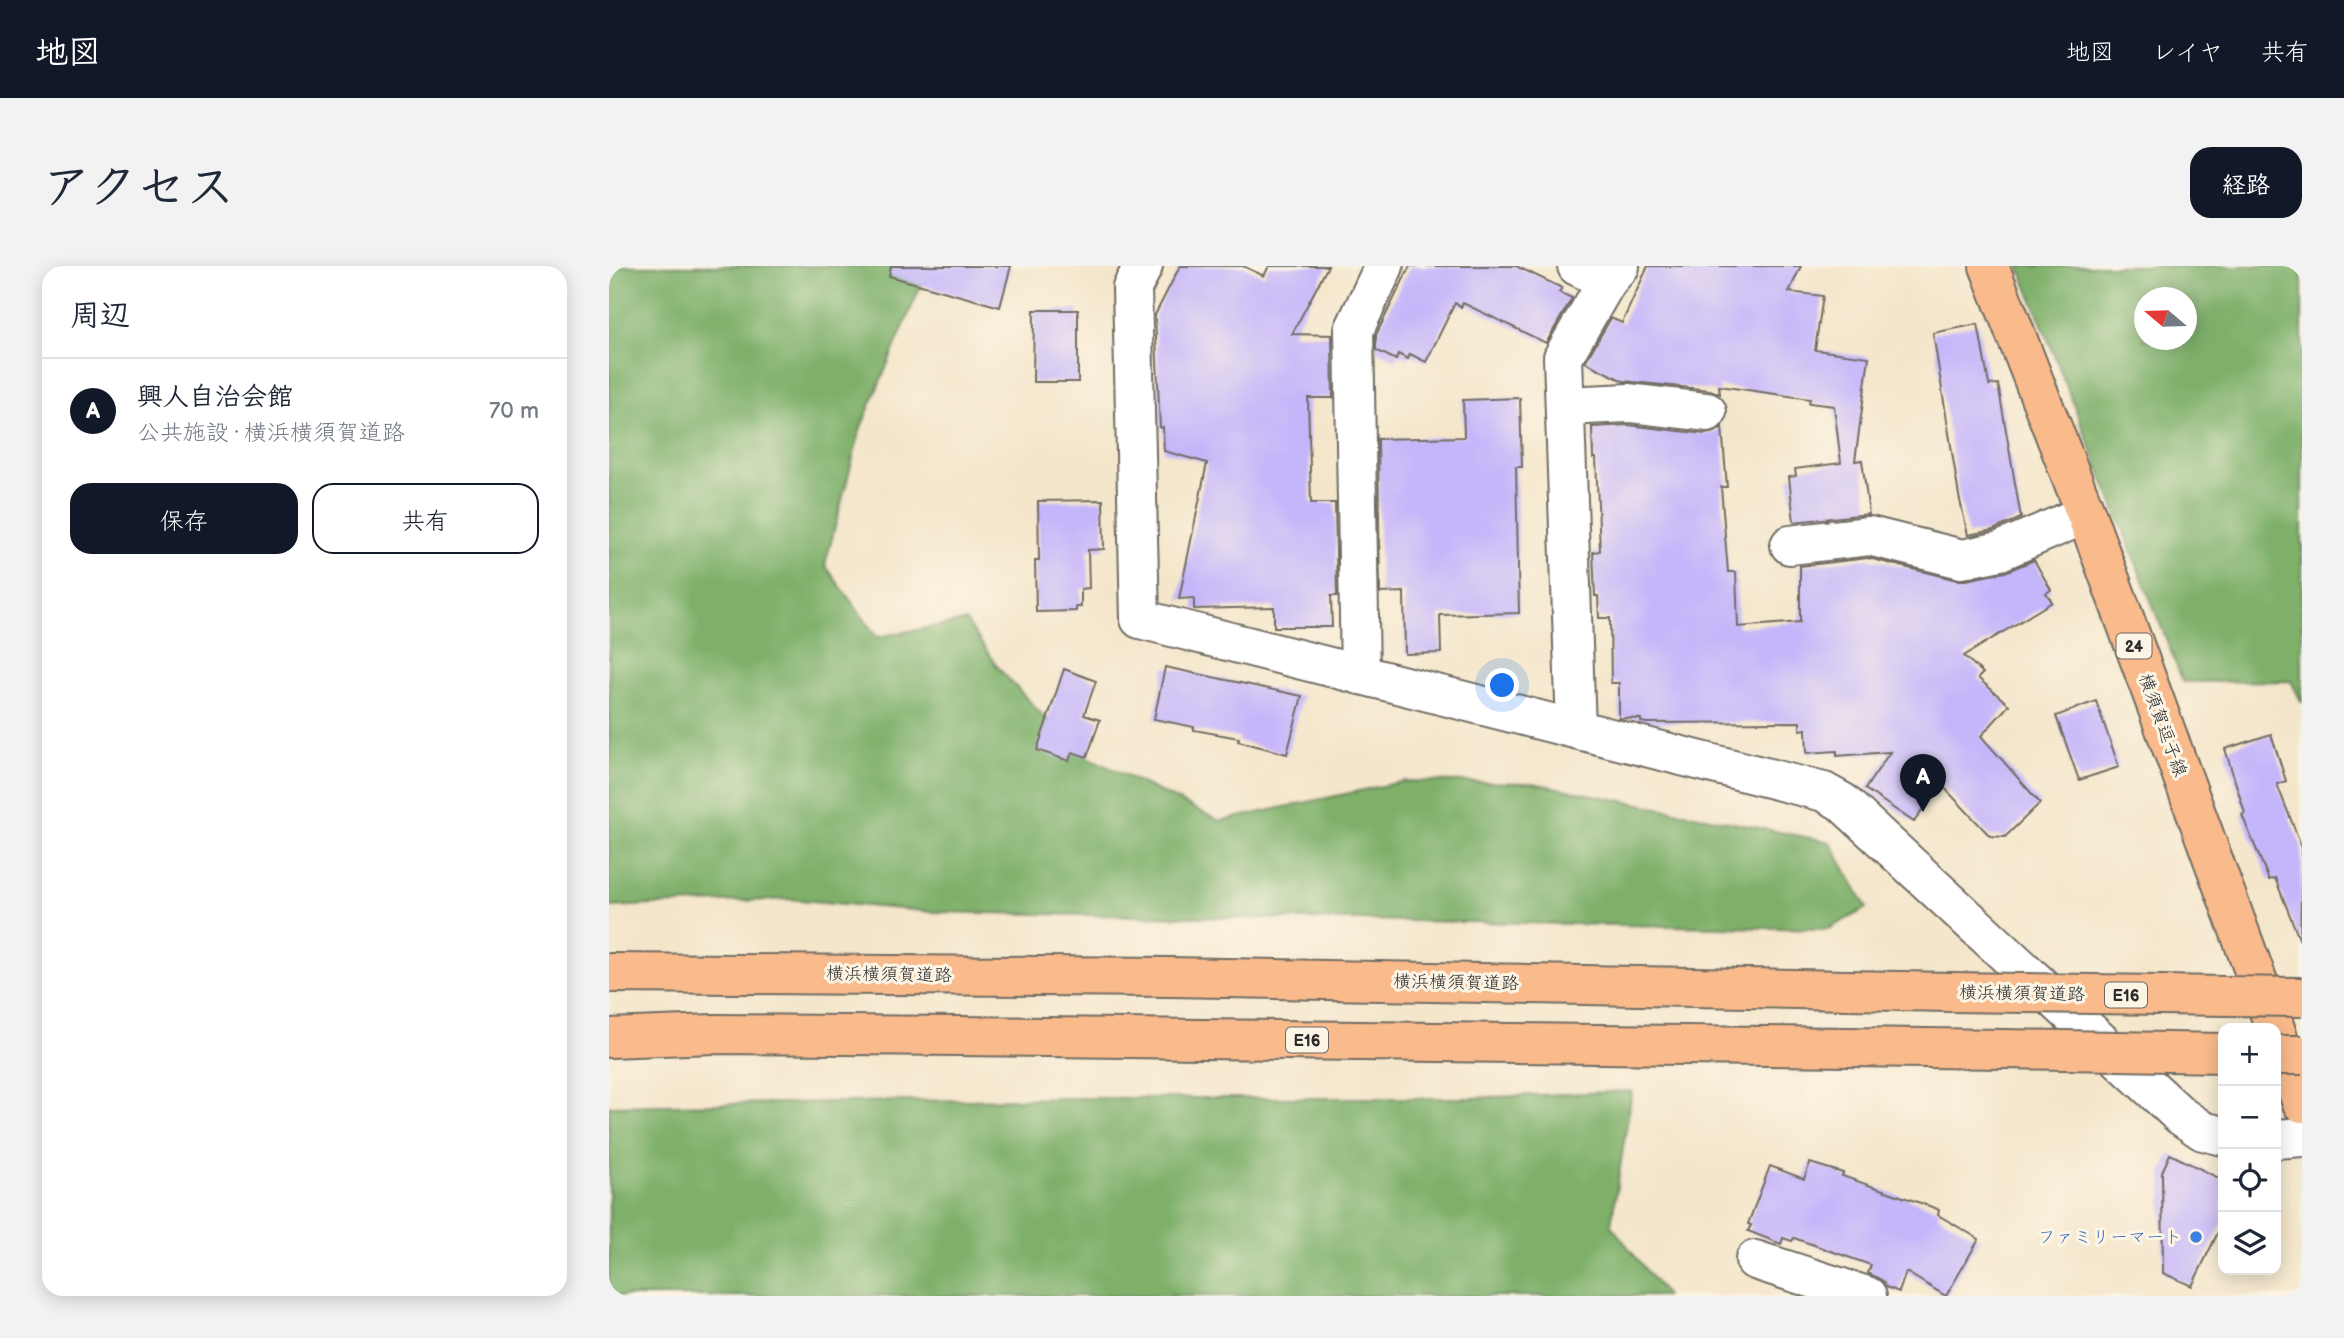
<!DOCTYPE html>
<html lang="ja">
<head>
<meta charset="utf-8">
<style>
	:root { --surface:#fff; --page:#f2f2f3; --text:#1f2937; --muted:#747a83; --line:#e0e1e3; --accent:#111827 }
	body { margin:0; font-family:"Balsamiq Sans","Klee One",sans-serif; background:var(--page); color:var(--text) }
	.controls { position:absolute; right:21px; bottom:21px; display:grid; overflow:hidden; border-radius:14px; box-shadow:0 4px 18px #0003 }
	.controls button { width:63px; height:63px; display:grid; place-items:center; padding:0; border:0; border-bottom:2px solid var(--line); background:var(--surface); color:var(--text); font:35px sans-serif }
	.compass { position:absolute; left:1525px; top:21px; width:63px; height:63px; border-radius:50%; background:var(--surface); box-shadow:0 4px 18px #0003; rotate:289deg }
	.you { position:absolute; left:894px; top:420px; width:24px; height:24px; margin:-18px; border:5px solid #fff; border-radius:50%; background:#1a73e8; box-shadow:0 0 0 10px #1a73e833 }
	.badge { display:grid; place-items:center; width:46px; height:46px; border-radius:50%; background:var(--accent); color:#fff; font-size:23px; font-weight:700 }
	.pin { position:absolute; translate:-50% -58px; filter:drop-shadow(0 2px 4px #0008) }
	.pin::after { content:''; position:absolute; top:37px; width:24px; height:21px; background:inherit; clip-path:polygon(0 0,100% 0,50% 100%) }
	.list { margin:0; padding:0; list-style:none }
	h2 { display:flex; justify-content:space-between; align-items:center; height:91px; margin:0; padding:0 28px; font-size:30px }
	h2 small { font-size:23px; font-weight:400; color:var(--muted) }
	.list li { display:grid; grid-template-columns:46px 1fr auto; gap:21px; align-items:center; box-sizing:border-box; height:105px; padding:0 28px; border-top:2px solid var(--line) }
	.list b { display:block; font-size:26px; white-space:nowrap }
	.list p { margin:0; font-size:23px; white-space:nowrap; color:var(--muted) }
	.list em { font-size:23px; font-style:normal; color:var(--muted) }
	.actions { display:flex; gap:14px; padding:21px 28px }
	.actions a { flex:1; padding:16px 0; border:2px solid var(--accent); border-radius:21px; text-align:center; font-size:24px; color:var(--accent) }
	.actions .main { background:var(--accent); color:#fff }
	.icon { flex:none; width:38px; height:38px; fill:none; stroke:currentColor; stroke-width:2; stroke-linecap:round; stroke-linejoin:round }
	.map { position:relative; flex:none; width:1693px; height:1030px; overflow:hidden; border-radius:21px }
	header { display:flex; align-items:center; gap:42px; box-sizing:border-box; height:98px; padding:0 35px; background:var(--accent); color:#fff }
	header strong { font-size:33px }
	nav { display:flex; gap:38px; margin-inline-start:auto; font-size:24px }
	.intro { display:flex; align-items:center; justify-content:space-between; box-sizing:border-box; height:168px; padding:0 42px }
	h1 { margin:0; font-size:49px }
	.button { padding:18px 32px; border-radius:21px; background:var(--accent); color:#fff; font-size:24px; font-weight:700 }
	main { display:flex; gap:42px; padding:0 42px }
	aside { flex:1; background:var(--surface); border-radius:21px; box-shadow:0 4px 18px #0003 }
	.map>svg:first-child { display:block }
	.forest { fill:#7eb06b; stroke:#546e4b; stroke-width:2; fill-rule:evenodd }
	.building { fill:#c5b5fa }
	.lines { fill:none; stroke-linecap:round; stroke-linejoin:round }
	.minor-casing { stroke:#716c63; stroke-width:42 }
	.major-casing { stroke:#716c63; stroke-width:42 }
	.highway-casing { stroke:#716c63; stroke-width:42 }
	.minor { stroke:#fff; stroke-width:38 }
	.major { stroke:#fabb8c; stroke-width:38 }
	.highway { stroke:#fabb8c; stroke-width:38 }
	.highway-bridge-casing { stroke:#716c63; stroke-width:42; stroke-linecap:butt }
	.highway-bridge { stroke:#fabb8c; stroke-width:38 }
	.shop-dot { fill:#3f7fe0; stroke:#fcf5e5; stroke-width:2.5 }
	.labels { text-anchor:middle; stroke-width:6; stroke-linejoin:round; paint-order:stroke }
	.shield { fill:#fcf5e5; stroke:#6a6863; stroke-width:2 }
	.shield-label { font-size:16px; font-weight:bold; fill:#2b2b2b }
	.street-label { font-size:18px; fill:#2b2b2b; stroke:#fcf5e5 }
	.shop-label { font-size:18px; fill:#366cbe; stroke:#fcf5e5; text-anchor:end }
</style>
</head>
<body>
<header>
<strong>地図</strong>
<nav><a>地図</a><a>レイヤ</a><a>共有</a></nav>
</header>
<div class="intro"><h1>アクセス</h1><a class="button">経路</a></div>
<main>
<aside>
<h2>周辺<small></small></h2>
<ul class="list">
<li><span class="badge">A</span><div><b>興人自治会館</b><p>公共施設 · 横浜横須賀道路</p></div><em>70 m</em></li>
</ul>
<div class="actions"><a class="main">保存</a><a>共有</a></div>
</aside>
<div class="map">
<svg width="1693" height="1030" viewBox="0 0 1693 1030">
	<rect width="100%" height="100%" fill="#fcf5e5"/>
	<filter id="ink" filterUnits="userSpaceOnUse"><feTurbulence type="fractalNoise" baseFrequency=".0143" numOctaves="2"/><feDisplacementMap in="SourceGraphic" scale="14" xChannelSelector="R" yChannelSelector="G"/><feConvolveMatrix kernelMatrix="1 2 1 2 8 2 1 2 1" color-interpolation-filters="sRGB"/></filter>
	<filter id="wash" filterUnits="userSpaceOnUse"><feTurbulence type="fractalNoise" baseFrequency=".00686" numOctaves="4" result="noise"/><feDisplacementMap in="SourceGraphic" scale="28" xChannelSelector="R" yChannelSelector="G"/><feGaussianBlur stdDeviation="1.57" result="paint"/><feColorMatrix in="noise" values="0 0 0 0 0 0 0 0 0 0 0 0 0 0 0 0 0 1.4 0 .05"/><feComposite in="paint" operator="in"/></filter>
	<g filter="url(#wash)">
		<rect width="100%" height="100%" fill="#f4e6cb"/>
		<g class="forest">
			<polygon points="0,0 320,0 252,161 216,299 268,371 357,355 391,404 468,486 611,555 796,515 924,517 1221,576 1258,642 1219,663 325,646 180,633 0,641"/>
			<path d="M1410,0H1693V437L1682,415L1574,416ZM1535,32H1577V74H1535Z"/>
			<polygon points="1023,825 1002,959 1057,1030 0,1030 0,840 467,832 863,832"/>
		</g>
		<g id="blocks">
			<g class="building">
				<polygon points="282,0 402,0 391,41 280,10"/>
				<polygon points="571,0 634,0 655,10 660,0 719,0 683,68 723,69 724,132 699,132 702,237 726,237 728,330 722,330 723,361 665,361 665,341 585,343 585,332 570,333 598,197 555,185 554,161 551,162 546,49"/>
				<polygon points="801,0 907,0 953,22 950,26 963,32 937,77 854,37 852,41 846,37 817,96 801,88 799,93 789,88 787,94 767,84 767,69"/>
				<polygon points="1039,0 1192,0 1180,26 1214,30 1206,84 1260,91 1246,195 1253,194 1260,248 1185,256 1180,211 1187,210 1186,203 1232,197 1225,140 1200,137 1201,133 1110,120 1111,128 1101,124 1014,115 976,96 1002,52 1013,57"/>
				<polygon points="425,44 469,44 469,116 424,116"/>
				<polygon points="1369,58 1380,119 1389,118 1412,252 1384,264 1359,269 1350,230 1324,67"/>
				<polygon points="911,132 913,201 907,201 910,347 831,349 832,387 796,388 795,326 771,327 769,173 855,171 854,134"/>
				<polygon points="1019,159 1096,168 1106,166 1113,161 1118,221 1112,221 1119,306 1127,306 1129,361 1191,356 1191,300 1259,292 1348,314 1357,314 1396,306 1425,294 1442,324 1437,327 1443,336 1355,390 1374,407 1369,412 1400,439 1372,470 1431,537 1396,571 1381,570 1331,517 1305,556 1256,523 1281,486 1228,490 1228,485 1198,487 1197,463 1191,464 1191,456 1038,457 1032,456 1032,453 1010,452 1010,417 1002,417 1001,352 990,352 989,330 986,330 984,286 991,285 987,192 984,192 983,161"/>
				<polygon points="494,234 495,283 479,284 480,322 472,323 472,341 467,341 467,345 427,346 426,294 430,294 429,235"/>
				<polygon points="556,401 693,430 678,488 629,475 630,472 585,464 585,461 545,453"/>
				<polygon points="455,403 487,415 475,449 491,454 478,491 463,486 460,495 428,484"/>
				<polygon points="1487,435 1510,501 1470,514 1447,450"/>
				<polygon points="1662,468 1677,515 1668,518 1693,582 1691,675 1666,612 1660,614 1633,549 1636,547 1616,483"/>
				<polygon points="1561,888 1614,914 1614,956 1583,1020 1554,1007 1553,906"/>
				<polygon points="1201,897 1234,907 1233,910 1326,942 1330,944 1329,949 1370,973 1337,1030 1297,1006 1290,1026 1277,1021 1274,1015 1259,1007 1262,999 1185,972 1183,975 1174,972 1172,978 1139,965 1142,959 1139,958 1161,900 1195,913"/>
			</g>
		</g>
	</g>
	<g filter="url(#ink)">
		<use href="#blocks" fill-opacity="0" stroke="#716c63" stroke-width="2"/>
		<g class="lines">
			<defs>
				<g id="minor">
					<polyline points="534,0 523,22 531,353 1215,526 1233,536 1572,850 1594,865 1614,870"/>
					<polyline points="968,0 998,15"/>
					<polyline points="956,140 1020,137 1098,146"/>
					<polyline points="1181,279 1260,270 1353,293 1391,285 1477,248"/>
					<polyline points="751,409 745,64 775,0"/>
					<polyline points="967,463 954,91 998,15 1011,0"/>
					<polyline points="1667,873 1693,871"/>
					<polyline points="1146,994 1258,1030"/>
				</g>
				<g id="major">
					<polyline points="1380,0 1477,248 1666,762"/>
					<polyline points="1667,766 1693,837"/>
				</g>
				<g id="highway">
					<polyline points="0,707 561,711 1342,726"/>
					<polyline points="0,772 104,768 350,770 1396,783"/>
				</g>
			</defs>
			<use href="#minor" class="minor-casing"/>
			<use href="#major" class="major-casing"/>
			<use href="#highway" class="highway-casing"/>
			<use href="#minor" class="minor"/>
			<use href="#major" class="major"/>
			<use href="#highway" class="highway"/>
			<defs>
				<g id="highway-bridge">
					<polyline points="1342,726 1693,731"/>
					<polyline points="1396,783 1614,787"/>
					<polyline points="1667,789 1693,789"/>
				</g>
			</defs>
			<use href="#highway-bridge" class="highway-bridge-casing"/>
			<use href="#highway-bridge" class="highway-bridge"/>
		</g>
	</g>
	<circle class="shop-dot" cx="1587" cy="971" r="7"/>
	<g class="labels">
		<g class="shield">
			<rect x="1507.5" y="367.5" width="35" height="25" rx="5"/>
			<rect x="1496" y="716.5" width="42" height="25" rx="5"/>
			<rect x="677" y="761.5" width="42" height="25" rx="5"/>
		</g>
		<g class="shield-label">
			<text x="1525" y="386">24</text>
			<text x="1517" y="735">E16</text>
			<text x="698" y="780">E16</text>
		</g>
		<g class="street-label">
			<text transform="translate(1554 459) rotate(70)" y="6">横須賀逗子線</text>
			<text transform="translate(280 708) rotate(1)" y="6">横浜横須賀道路</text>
			<text transform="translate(847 716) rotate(1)" y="6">横浜横須賀道路</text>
			<text transform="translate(1413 727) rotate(1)" y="6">横浜横須賀道路</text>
		</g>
		<g class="shop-label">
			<text x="1573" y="977">ファミリーマート</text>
		</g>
	</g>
</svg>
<div class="controls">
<button>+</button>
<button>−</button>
<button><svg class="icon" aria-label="locate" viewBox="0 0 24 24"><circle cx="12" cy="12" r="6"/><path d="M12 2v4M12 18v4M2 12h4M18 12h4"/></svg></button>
<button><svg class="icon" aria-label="layers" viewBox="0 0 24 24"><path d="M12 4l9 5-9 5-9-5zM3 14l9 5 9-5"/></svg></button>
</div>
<svg class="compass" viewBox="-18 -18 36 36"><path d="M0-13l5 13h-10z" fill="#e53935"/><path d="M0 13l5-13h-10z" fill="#747a83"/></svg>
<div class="you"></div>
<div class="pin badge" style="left:1314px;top:546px">A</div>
</div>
</main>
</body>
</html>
